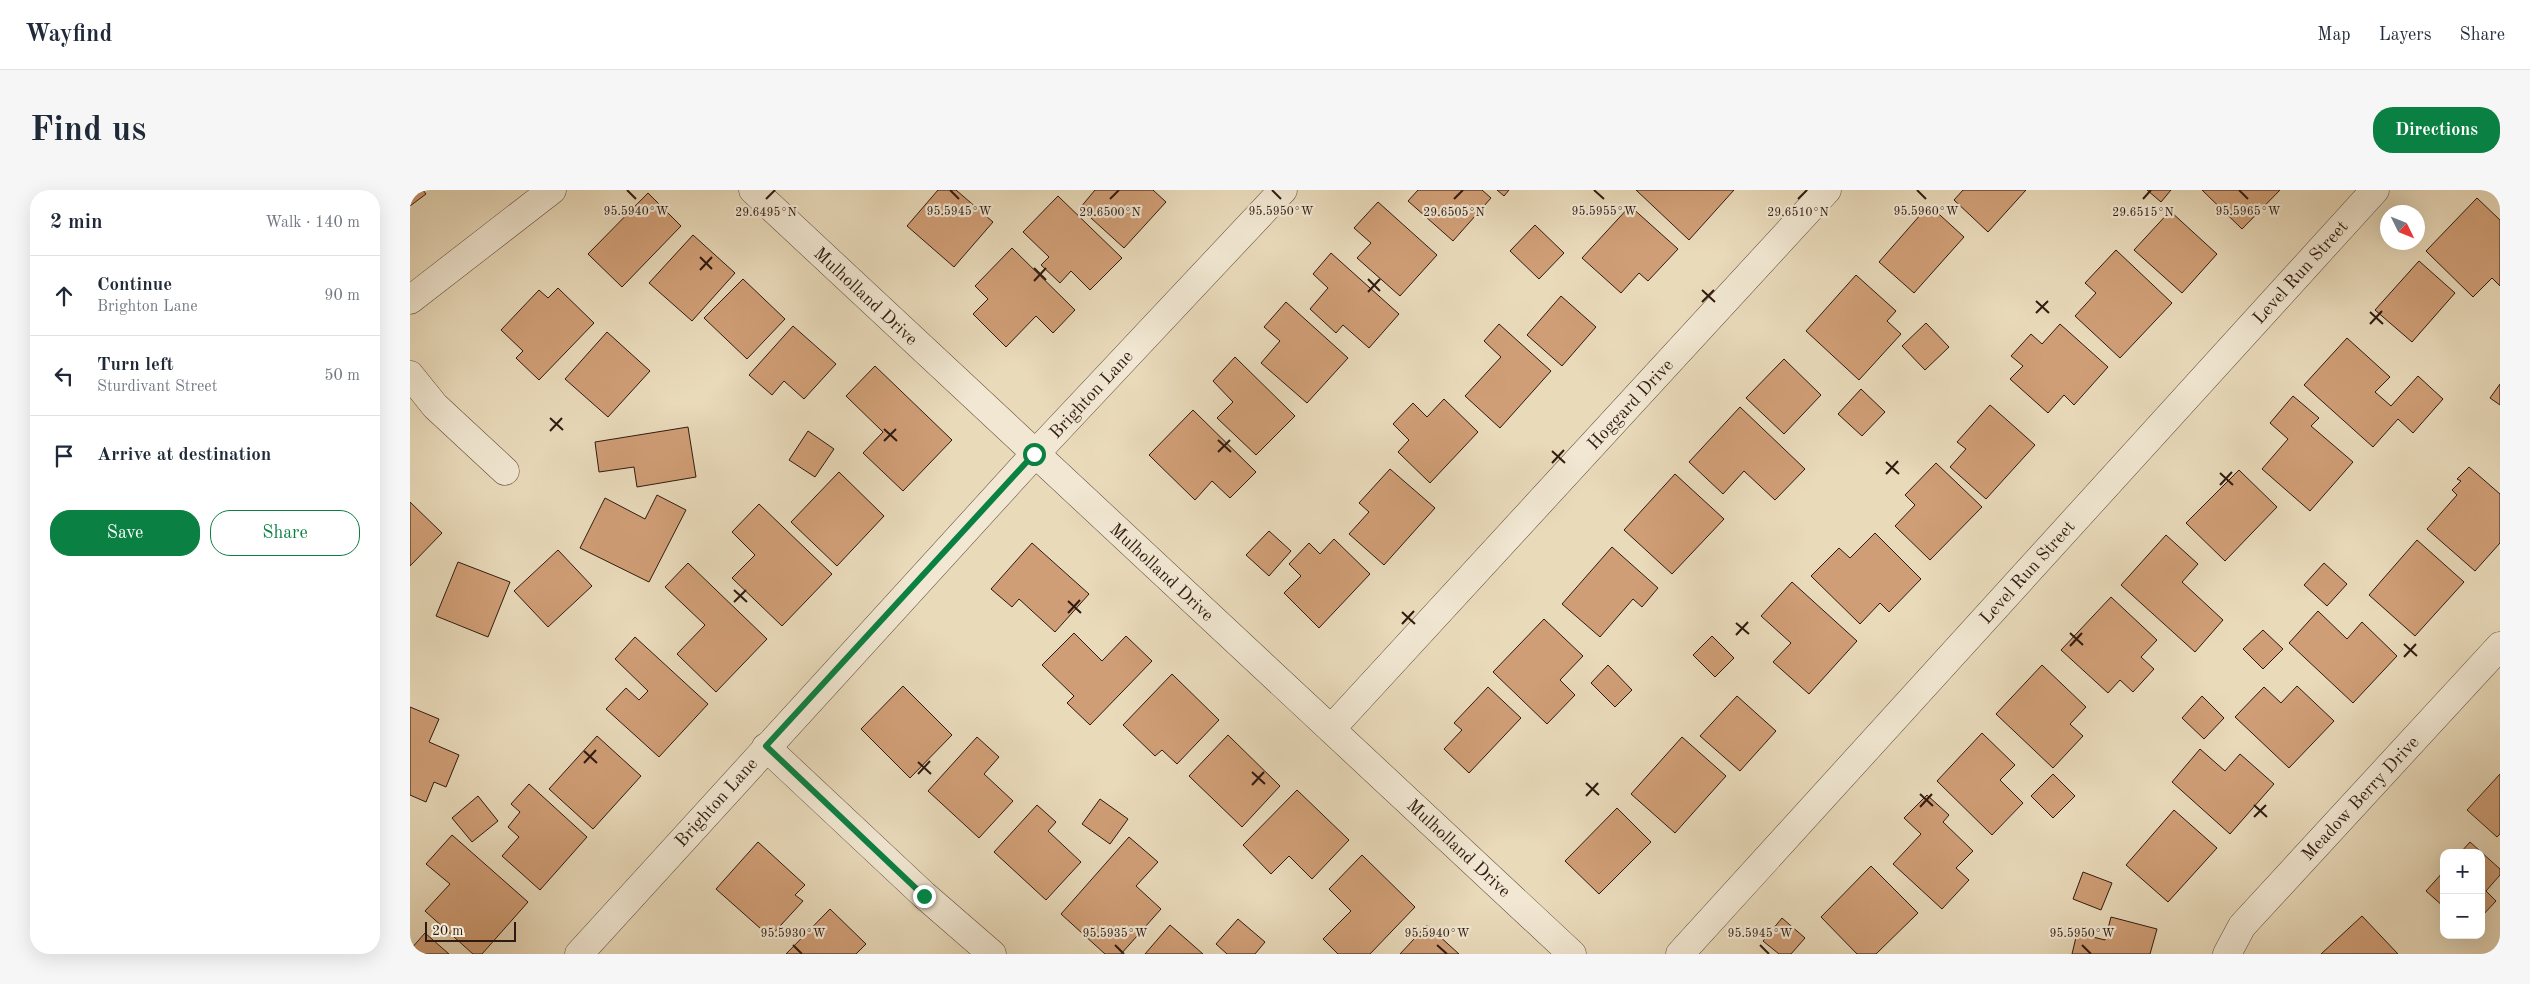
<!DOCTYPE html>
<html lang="en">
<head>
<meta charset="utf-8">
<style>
	:root { --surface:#fff; --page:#f6f6f7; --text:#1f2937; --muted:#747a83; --line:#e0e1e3; --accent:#0b8043 }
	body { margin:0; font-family:"Old Standard TT",serif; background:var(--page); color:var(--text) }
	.controls { position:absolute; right:15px; bottom:15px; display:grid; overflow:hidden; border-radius:10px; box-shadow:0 5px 20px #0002 }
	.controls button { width:45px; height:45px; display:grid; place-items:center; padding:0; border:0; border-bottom:1px solid var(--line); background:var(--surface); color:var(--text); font:25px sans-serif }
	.compass { position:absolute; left:1970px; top:15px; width:45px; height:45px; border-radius:50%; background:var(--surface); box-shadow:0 5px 20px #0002; rotate:133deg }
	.scale { position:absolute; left:15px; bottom:12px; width:91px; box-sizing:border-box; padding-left:5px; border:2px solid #2f1a11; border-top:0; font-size:14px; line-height:18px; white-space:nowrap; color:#2f1a11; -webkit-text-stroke:4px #f1e7d2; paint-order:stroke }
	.stop { position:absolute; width:15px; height:15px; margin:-11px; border:4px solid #0b8043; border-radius:50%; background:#fff }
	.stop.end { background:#0b8043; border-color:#fff; box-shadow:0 1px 5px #0008 }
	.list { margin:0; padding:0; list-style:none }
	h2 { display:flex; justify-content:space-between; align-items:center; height:65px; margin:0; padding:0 20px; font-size:21px }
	h2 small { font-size:16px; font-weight:400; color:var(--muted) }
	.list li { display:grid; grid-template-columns:32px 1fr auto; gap:15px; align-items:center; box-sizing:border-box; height:80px; padding:0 20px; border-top:1px solid var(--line) }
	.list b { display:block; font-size:19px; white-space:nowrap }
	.list p { margin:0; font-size:16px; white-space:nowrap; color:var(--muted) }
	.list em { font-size:16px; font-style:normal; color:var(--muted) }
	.actions { display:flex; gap:10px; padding:15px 20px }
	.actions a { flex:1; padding:11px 0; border:1px solid var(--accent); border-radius:20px; text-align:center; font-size:18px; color:var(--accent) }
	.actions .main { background:var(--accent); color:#fff }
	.icon { flex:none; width:28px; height:28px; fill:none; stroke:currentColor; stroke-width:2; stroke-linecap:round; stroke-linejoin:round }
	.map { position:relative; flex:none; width:2090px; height:764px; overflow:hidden; border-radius:20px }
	header { display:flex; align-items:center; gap:30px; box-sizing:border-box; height:70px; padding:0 25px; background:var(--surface); border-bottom:1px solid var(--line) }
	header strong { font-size:24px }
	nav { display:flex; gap:28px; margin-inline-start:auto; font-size:18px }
	.intro { display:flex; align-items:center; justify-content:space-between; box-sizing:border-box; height:120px; padding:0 30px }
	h1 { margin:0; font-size:35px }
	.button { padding:12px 22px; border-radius:20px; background:var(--accent); color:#fff; font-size:18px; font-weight:700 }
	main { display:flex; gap:30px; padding:0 30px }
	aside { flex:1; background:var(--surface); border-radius:20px; box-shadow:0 5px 20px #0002 }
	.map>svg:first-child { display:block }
	.building { fill:#d09e76; stroke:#2f1a11 }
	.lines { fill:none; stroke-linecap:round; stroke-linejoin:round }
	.street-casing { stroke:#5e4a3b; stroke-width:29 }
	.street { stroke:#f1e7d2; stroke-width:28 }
	.route { stroke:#0b8043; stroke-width:6 }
	.ticks { fill:none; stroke:#2f1a11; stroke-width:2 }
	.labels { text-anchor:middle; stroke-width:4.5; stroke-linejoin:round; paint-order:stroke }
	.street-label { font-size:18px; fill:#2f1a11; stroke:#f1e7d2 }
	.ticks-label { font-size:12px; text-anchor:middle; fill:#2f1a11; stroke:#f1e7d2; stroke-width:4.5; stroke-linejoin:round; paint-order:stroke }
</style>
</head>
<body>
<header>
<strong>Wayfind</strong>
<nav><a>Map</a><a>Layers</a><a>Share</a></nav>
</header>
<div class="intro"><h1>Find us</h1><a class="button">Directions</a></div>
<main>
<aside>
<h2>2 min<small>Walk · 140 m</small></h2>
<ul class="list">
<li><svg class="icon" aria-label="ahead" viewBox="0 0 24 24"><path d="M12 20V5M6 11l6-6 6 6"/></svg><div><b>Continue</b><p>Brighton Lane</p></div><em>90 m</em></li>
<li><svg class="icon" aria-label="left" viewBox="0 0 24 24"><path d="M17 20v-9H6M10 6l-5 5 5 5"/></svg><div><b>Turn left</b><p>Sturdivant Street</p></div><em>50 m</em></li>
<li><svg class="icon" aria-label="arrive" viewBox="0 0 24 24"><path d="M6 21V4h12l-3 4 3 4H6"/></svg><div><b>Arrive at destination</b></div></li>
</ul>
<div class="actions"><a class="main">Save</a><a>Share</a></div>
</aside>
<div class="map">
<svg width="2090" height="764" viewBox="0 0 2090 764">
	<rect width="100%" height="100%" fill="#e9daba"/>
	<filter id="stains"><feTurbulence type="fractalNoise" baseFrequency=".004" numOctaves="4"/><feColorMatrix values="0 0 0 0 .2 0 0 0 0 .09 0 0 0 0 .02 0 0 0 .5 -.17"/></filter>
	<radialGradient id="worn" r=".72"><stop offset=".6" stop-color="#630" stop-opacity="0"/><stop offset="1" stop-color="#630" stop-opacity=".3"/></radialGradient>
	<g class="building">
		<polygon points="0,0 13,0 16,4 0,16"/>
		<polygon points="528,0 546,0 583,32 544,77 497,36"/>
		<polygon points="685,0 743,0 756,12 714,58 670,18"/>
		<polygon points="1008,0 1072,0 1081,8 1043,51 998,11"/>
		<polygon points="1087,0 1099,0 1094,6"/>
		<polygon points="1226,0 1324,0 1279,50"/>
		<polygon points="1553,0 1616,0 1578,42 1544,10"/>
		<polygon points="1737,0 1761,0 1751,12"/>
		<polygon points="1792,0 1870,0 1832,39"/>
		<polygon points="2081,0 2090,0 2090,8"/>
		<polygon points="238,3 271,36 212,97 178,64"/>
		<polygon points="648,6 712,68 680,100 661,81 650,93 631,75 639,67 613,42"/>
		<polygon points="2067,8 2090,30 2090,96 2082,88 2063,107 2016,61"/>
		<polygon points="968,12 1027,65 990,106 947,68 961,53 944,38"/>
		<polygon points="1519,15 1554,47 1504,103 1469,72"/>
		<polygon points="1220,16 1268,59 1238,91 1229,83 1211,103 1172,68"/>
		<polygon points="1760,21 1807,64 1772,103 1724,60"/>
		<polygon points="1125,35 1154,63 1129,89 1100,61"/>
		<polygon points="283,45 325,83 282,131 239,93"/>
		<polygon points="602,58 665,120 643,143 626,126 596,157 563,124 578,109 565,96"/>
		<polygon points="1706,60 1762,113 1710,168 1665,126 1686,103 1675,93"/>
		<polygon points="921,63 989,124 959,158 933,135 926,143 900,119 918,98 903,84"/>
		<polygon points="2009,71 2045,103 2002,152 1965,120"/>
		<polygon points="1446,85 1486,121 1477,131 1491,144 1449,190 1396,141"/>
		<polygon points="333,89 375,129 337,169 294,128"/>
		<polygon points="148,98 184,133 129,190 106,168 113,161 91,140 129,100 138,108"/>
		<polygon points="1151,106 1186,137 1152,176 1117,145"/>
		<polygon points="876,112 938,168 897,213 851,173 870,151 854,137"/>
		<polygon points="1516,133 1539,157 1515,180 1492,156"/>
		<polygon points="1089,134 1141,181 1090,238 1055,206 1091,167 1074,151"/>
		<polygon points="1650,134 1698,177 1664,215 1654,205 1638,223 1600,189 1613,176 1601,166 1621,144 1632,154"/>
		<polygon points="383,136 426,174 394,209 374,191 362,205 339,185"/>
		<polygon points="197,142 240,181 198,227 155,189"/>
		<polygon points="1937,148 1980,187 1965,202 1981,216 2008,186 2033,209 2003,243 1988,229 1963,257 1894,195"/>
		<polygon points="825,167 885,226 846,265 807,228 823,212 803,191"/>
		<polygon points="1374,169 1411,205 1374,244 1336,208"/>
		<polygon points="465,176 542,250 493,301 453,263 473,242 436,206"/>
		<polygon points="2090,194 2090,215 2080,208"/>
		<polygon points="1451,199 1475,222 1452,246 1428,224"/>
		<polygon points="1883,206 1909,228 1901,236 1943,272 1900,321 1852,279 1878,249 1860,233"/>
		<polygon points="1034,209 1068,242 1020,293 988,262 999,250 983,234 1003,213 1017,227"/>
		<polygon points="1580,215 1625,255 1576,309 1540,277 1556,259 1547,252"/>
		<polygon points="1330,217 1395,279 1365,310 1334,281 1313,304 1279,272"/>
		<polygon points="783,220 846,282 820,308 802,291 785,310 739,265"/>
		<polygon points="278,237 286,287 227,297 224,277 189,282 185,252"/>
		<polygon points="398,241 424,259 405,287 379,270"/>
		<polygon points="1526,273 1572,317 1520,370 1485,336 1505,315 1495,305"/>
		<polygon points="2059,277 2090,304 2090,353 2065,381 2017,339 2047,305 2042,300 2051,291 2047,289"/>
		<polygon points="980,279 1025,318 974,375 939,344 959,322 949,313"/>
		<polygon points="1829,280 1867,317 1815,371 1776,333"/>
		<polygon points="429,282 474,326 427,376 381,332"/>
		<polygon points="1265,284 1314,329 1262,384 1214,340"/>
		<polygon points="247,305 276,320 239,392 170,358 195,308 235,329"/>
		<polygon points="0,312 32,343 0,376"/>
		<polygon points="349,314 422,384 372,436 322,388 345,365 322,342"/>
		<polygon points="859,341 881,361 859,386 836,365"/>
		<polygon points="1465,343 1511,389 1479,422 1470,413 1450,434 1401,386 1429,358 1440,368"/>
		<polygon points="1756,345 1788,374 1772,392 1813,430 1785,462 1711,395"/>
		<polygon points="924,349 960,384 909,438 874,403 891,386 879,374 899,353 910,364"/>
		<polygon points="2007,350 2054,392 2005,446 1959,405"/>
		<polygon points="622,353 679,404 645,442 609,409 602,417 581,399"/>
		<polygon points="1202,357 1248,398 1232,417 1223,409 1190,447 1152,414"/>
		<polygon points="148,360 182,396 138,437 104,401"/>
		<polygon points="48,372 100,392 78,447 26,426"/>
		<polygon points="278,373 357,449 306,502 267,464 295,435 255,397"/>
		<polygon points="1914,373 1937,394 1917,416 1894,395"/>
		<polygon points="1382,392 1447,451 1399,504 1363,472 1381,453 1351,426"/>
		<polygon points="1701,407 1747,450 1731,467 1744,479 1723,502 1710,490 1698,503 1651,460"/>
		<polygon points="1908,421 1937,449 1952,432 1987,466 1943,513 1879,453"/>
		<polygon points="1134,429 1173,466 1150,490 1165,505 1137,534 1083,482"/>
		<polygon points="1853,440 1873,459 1853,479 1833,459"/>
		<polygon points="664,443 692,471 716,446 742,471 680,535 657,513 664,506 632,475"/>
		<polygon points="1302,446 1324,468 1305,487 1283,465"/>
		<polygon points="225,447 298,514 249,567 196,519 216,498 229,510 238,501 205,469"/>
		<polygon points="1198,475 1222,500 1205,517 1181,493"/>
		<polygon points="1632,475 1676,517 1660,534 1673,546 1643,578 1586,524"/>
		<polygon points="762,484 809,530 767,574 752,560 745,566 713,535"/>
		<polygon points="493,496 542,545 500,588 451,539"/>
		<polygon points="1887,496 1924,531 1879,578 1825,527 1854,497 1871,513"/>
		<polygon points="1078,497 1111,528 1059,583 1034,559 1052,540 1044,533"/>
		<polygon points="1327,506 1366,541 1330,581 1290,546"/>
		<polygon points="1792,506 1814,528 1794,549 1772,528"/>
		<polygon points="0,517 29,529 19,552 49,565 36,597 24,592 16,612 0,605"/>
		<polygon points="1572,543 1605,575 1590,590 1613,613 1582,645 1527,591"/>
		<polygon points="818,545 870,596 832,637 779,586"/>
		<polygon points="187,546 231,586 183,639 139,599"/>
		<polygon points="567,547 589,567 574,584 603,611 569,648 518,601"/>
		<polygon points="1272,547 1316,586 1265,643 1221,604"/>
		<polygon points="1790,559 1815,581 1830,564 1864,594 1820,644 1762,592"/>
		<polygon points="1643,584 1665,606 1643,628 1621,606"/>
		<polygon points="2090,584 2090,644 2087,647 2057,620"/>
		<polygon points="119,594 177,647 130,700 92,666 109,647 98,637 110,622 101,614"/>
		<polygon points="887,600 939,650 902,689 879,666 861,684 833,655"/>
		<polygon points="1517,605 1539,625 1533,632 1563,661 1546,678 1559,690 1532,719 1483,674 1511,644 1494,628"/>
		<polygon points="68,606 88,631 62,652 42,628"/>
		<polygon points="690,609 718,629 700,654 672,634"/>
		<polygon points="627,615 646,632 638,641 671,672 636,710 584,662"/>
		<polygon points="1207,618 1241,652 1189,704 1155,671"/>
		<polygon points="1764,620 1807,658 1758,712 1716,675"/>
		<polygon points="42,645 118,712 72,764 63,764 15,721 40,694 16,674"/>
		<polygon points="719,647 748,672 726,696 751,719 711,764 695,764 651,724"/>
		<polygon points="348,652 395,695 385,705 393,711 360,747 306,699"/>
		<polygon points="2060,652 2090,679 2090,685 2076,701 2086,711 2071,727 2071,663 2050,663"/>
		<polygon points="952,665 1005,717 960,764 928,764 913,749 941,721 919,699"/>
		<polygon points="1461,676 1508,723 1466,764 1447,764 1411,727"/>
		<polygon points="2034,681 2034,717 2016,701"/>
		<polygon points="1673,682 1702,693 1691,720 1663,709"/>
		<polygon points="420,719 456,754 446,764 376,764"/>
		<polygon points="1952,726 1988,764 1911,764"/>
		<polygon points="1701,727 1747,739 1740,764 1662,764 1667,743 1695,750"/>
		<polygon points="1372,728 1395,748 1381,764 1369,764 1353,751"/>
		<polygon points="828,729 855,752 845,764 817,764 806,754"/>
		<polygon points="760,735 793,764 735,764"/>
		<polygon points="1017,735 1049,764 990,764"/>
		<polygon points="15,743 39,764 0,764 0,760"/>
	</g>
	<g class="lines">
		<defs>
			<g id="street">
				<polyline points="343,0 1162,764"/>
				<polyline points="0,110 142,0"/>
				<polyline points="0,185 25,216 95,281"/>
				<polyline points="921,539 1417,0"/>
				<polyline points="356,557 514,705 582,764"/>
				<polyline points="169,764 625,264 873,0"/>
				<polyline points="1270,764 1965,0"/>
				<polyline points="1817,764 1832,736 2090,456"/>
			</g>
		</defs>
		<use href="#street" class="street-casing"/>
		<use href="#street" class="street"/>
	</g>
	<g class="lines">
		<polyline class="route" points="514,706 356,556 624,264"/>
	</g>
	<path class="ticks" d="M217,0L226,9M540,0L549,9M862,0L871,9M1184,0L1194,9M1507,0L1516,9M1829,0L1838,9M356,9L365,0M700,9L709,0M1044,9L1053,0M1388,9L1397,0M1733,9L1741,0M290,67L302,79M624,78L636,90M290,80L302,67M958,89L970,101M624,91L636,78M1292,100L1305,112M958,102L970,89M1626,111L1639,123M1292,112L1304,100M1960,122L1973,134M1626,123L1638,111M1960,134L1972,121M140,228L153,240M474,239L487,251M140,241L152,228M808,250L821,262M474,251L486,239M1142,261L1155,273M808,262L820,250M1476,272L1489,284M1142,273L1154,260M1810,283L1823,295M1476,284L1488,271M1810,295L1822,282M324,400L337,412M658,411L671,423M324,412L336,400M992,422L1005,434M658,423L670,410M1326,433L1339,444M992,434L1004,421M1660,443L1673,455M1326,445L1338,432M1994,454L2007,466M1660,456L1672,443M1994,467L2006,454M174,561L187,573M508,572L521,584M174,573L186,560M842,582L855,594M508,584L520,571M1176,593L1189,605M842,595L854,582M1510,604L1523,616M1176,606L1188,593M1844,615L1857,627M1510,617L1522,604M1844,627L1856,615M383,755L392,764M705,755L714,764M1027,755L1037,764M1350,755L1359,764M1672,755L1681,764"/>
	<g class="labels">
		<g class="street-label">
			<text transform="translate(1890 82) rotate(-48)" y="6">Level Run Street</text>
			<text transform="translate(456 106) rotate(43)" y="6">Mulholland Drive</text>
			<text transform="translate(681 204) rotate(-47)" y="6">Brighton Lane</text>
			<text transform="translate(1220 214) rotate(-47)" y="6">Hoggard Drive</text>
			<text transform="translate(752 382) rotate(43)" y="6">Mulholland Drive</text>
			<text transform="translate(1617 382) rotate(-48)" y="6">Level Run Street</text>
			<text transform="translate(1950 608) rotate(-47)" y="6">Meadow Berry Drive</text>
			<text transform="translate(306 612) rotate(-48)" y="6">Brighton Lane</text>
			<text transform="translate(1049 658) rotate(43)" y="6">Mulholland Drive</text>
		</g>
	</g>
	<g class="ticks-label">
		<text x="226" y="25">95.5940°W</text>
		<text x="549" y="25">95.5945°W</text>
		<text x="1194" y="25">95.5955°W</text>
		<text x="1516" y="25">95.5960°W</text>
		<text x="871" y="25">95.5950°W</text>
		<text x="1838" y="25">95.5965°W</text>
		<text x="1388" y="26">29.6510°N</text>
		<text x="356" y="26">29.6495°N</text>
		<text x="700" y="26">29.6500°N</text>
		<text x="1044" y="26">29.6505°N</text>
		<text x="1733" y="26">29.6515°N</text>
		<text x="383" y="747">95.5930°W</text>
		<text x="705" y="747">95.5935°W</text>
		<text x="1027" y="747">95.5940°W</text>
		<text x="1350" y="747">95.5945°W</text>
		<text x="1672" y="747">95.5950°W</text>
	</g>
	<rect width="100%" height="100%" filter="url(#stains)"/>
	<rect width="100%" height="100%" fill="url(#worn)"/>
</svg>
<div class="controls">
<button>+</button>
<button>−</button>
</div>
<svg class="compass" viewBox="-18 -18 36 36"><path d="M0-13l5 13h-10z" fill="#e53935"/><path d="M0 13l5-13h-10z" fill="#747a83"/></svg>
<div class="scale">20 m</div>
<div class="stop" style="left:624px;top:264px"></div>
<div class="stop end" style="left:514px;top:706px"></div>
</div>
</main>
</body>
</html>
